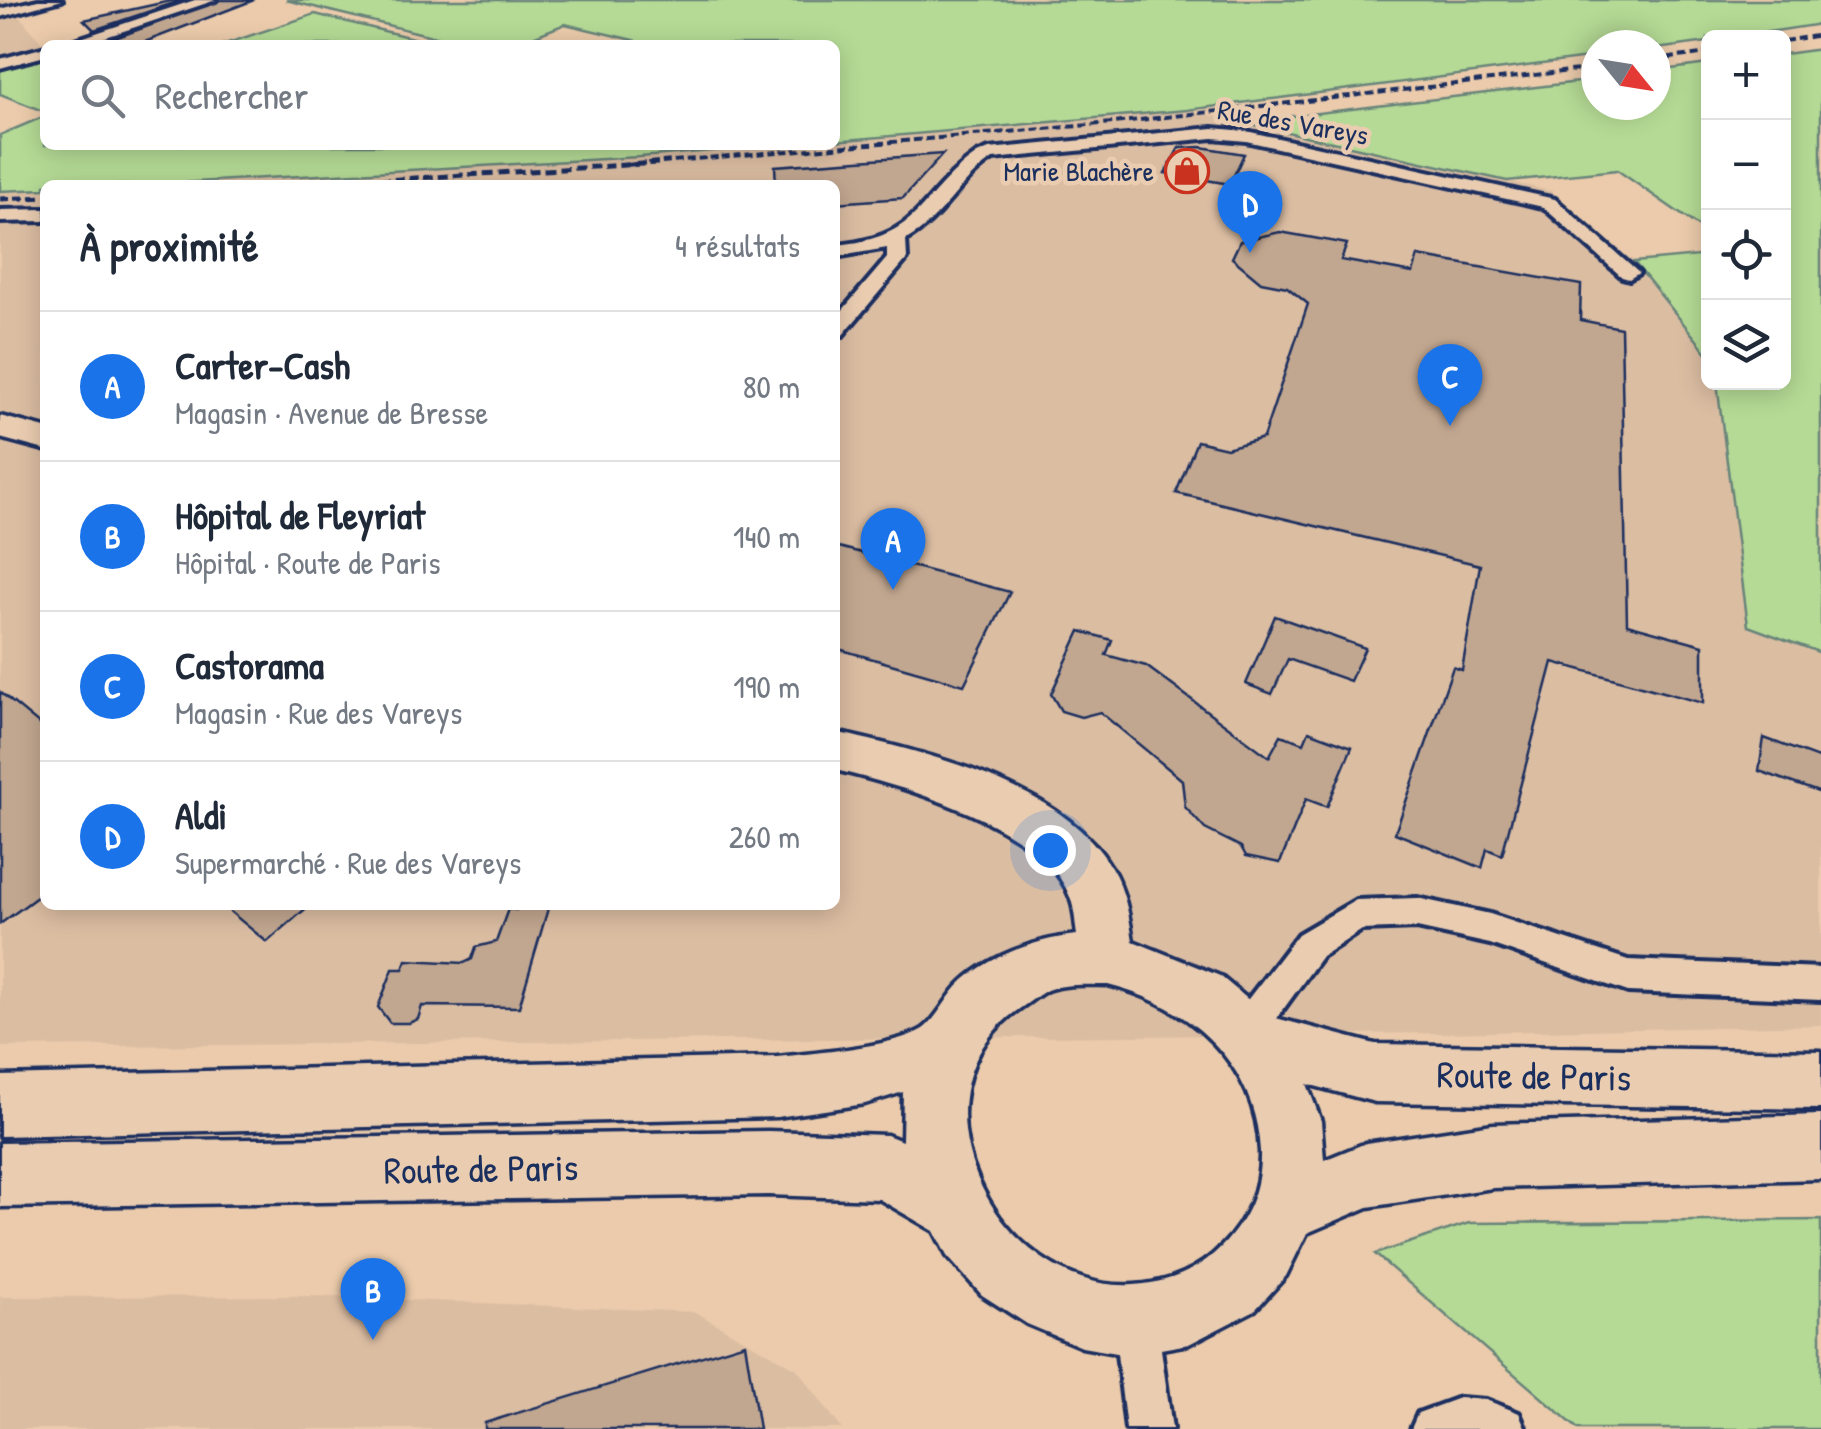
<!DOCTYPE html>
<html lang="fr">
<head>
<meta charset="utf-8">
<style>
	:root { --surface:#fff; --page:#f6f6f7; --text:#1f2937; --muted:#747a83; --line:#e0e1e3; --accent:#1a73e8 }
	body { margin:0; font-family:"Patrick Hand",sans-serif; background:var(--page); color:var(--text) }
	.controls { position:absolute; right:30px; top:30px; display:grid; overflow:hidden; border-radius:15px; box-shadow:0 5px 25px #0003 }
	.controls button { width:90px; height:90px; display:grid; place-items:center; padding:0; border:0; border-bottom:2px solid var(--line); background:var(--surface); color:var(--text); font:50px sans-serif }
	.compass { position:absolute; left:1581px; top:30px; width:90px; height:90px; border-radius:50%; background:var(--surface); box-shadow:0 5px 25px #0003; rotate:120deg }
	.you { position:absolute; left:1050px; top:850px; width:35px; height:35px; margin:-25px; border:8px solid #fff; border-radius:50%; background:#1a73e8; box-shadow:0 0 0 15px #1a73e833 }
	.badge { display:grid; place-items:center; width:65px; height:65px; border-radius:50%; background:var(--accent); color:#fff; font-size:32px; font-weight:700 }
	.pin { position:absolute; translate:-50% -82px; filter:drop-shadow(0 2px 5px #0008) }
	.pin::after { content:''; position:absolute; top:52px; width:35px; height:30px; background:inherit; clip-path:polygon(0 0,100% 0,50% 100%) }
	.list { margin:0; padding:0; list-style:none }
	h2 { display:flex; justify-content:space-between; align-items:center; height:130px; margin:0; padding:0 40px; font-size:42px }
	h2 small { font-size:32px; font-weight:400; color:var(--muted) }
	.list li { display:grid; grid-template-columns:65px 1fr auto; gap:30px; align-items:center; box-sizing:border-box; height:150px; padding:0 40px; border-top:2px solid var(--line) }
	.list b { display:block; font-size:38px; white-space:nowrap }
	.list p { margin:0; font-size:32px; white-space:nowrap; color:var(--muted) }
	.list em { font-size:32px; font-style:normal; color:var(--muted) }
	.icon { flex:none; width:55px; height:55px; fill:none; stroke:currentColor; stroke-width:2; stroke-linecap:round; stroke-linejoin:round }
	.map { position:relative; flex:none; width:1821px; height:1429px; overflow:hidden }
	.search { position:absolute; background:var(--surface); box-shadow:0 5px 25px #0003; left:40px; top:40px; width:800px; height:110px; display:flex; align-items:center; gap:25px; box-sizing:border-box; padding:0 35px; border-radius:15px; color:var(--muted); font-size:38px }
	.panel { position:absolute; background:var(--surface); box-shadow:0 5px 25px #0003; left:40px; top:180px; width:800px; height:730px; border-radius:15px }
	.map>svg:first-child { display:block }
	.built { fill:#dbbda2 }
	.green { fill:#b5da95; stroke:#68847a; stroke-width:2.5 }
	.building { fill:#c2a790; stroke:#1b2f5e; stroke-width:2.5 }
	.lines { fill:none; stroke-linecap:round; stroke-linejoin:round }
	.street-casing { stroke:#1b2f5e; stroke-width:8 }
	.primary-casing { stroke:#1b2f5e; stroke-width:7 }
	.street { fill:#eacdb1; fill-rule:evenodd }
	.primary { fill:#eacdb1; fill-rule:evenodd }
	.rail-far1 { stroke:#1b2f5e; stroke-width:4; stroke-dasharray:8 4; stroke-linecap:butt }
	.rail { stroke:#1b2f5e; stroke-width:5; stroke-dasharray:10 5; stroke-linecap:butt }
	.labels { text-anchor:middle; stroke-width:9; stroke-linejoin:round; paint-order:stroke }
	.far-street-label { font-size:28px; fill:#1b2f5e; stroke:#eacdb1 }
	.far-poi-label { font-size:28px; fill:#1b2f5e; stroke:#eacdb1; text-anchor:end }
	.near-street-label { font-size:38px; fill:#1b2f5e; stroke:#eacdb1 }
</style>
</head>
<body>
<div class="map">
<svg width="1821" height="1429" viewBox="0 0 1821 1429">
	<rect width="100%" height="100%" fill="#ebcbab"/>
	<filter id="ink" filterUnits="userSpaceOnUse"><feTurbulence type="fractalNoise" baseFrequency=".01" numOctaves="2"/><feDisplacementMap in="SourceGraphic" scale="20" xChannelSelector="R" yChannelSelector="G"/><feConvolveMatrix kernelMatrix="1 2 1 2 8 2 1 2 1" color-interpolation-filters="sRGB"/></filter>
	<g filter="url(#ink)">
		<g class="built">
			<polygon points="0,0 67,0 17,13 45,47 45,56 0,69"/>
			<polygon points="1187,110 1551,191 1634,262 1708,354 1708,382 1717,383 1748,626 1821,653 1821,1025 1440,1033 0,1047 0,191 45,189 45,905 835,905 835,185 142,185 835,145 835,141"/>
			<polygon points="312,1296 695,1312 797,1369 842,1429 0,1429 0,1297"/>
		</g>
		<g class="green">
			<polygon points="286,0 1821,0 1821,24 1735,37 1708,38 1708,42 1656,49 1656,45 1596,45 1596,57 1187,110 835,141 835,45 624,45 633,40 565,24 513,45 468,45"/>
			<polygon points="315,14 441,45 222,45"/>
			<polygon points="1821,49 1821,653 1748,626 1717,383 1784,382 1784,54"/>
			<polygon points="45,56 45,112 0,94 0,69"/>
			<polygon points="1708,64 1708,233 1617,170 1507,181 1242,122 1596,80 1596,105 1656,105 1656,71"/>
			<polygon points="45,116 45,145 785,145 640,157 142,185 45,185 45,189 0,191 0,135"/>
			<polygon points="1708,255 1708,354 1634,262"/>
			<polygon points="1821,1220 1821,1429 1578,1429 1375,1254 1469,1223"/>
		</g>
		<g class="building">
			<polygon points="175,0 183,0 94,30 84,20"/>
			<polygon points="220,0 254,0 137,45 111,45 107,41"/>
			<polygon points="1201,147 1244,154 1230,184 1165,173 1179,148"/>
			<polygon points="943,154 903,198 835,203 835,185 776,185 775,166"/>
			<polygon points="1280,232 1347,244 1341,260 1413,273 1418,256 1581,285 1580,320 1621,328 1627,624 1703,645 1703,703 1553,662 1502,855 1487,849 1482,868 1395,833 1453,667 1462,670 1480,565 1176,493 1197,441 1227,448 1263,438 1308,304 1287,287 1261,282 1232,258 1240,241"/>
			<polygon points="835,546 1010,592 964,685 835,648"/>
			<polygon points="1275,616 1365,648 1350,681 1288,659 1272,694 1246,684"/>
			<polygon points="1080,631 1112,640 1106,655 1146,666 1269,757 1281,735 1304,743 1309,731 1352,747 1327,807 1306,799 1280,863 1246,856 1241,847 1205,829 1185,807 1182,780 1100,712 1081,717 1061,711 1051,694"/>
			<polygon points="0,692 45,729 45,891 0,924"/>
			<polygon points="1764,738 1821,759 1821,793 1759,771"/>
			<polygon points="222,905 310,905 267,942"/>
			<polygon points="521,905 549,905 519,1007 422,1006 418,1019 409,1023 390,1023 378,1007 393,969 403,969 407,960 464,963 472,959 476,947 496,942 508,909 516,910"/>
			<polygon points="745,1343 759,1429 485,1429 485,1423"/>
		</g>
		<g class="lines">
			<defs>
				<g id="street">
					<polygon points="38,0 62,0 0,17 0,9"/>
					<polygon points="195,0 216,0 82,45 60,45"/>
					<polygon points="45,47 45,56 0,68 0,59"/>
					<path d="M1213,128L1246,131L1555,199L1639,273L1629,279L1622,277L1543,207L1246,141L1213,138L993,159C959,180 942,220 906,240L907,259L842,336L835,338V319L887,258V248L835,257V245C923,238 917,196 977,154L989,149Z"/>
					<polygon points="45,209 45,221 0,222 0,210"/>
					<polygon points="1417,898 1490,914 1628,960 1821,968 1821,1000 1628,992 1490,944 1417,928 1362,930 1322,956 1258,1044 1245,1050 1232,1044 1226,1032 1232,1020 1298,934 1356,900"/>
					<polygon points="1135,1298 1151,1304 1157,1320 1172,1429 1126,1429 1113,1320 1119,1304"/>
					<polygon points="1459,1398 1486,1400 1519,1413 1526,1429 1411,1429 1418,1413"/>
				</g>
				<g id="primary">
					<polygon points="0,416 45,428 45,450 0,438"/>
					<path d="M835,732C924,752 1062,784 1111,867C1125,890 1129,915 1133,941L1220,976L1268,1016L1375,1044L1821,1051V1109L1375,1102L1307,1084L1321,1121L1324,1160L1366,1143L1493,1124L1821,1115V1179L1493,1188L1368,1207L1307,1233L1286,1276L1255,1310L1189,1344L1127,1355L1082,1347L1027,1324L982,1295L947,1256L934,1231L879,1199L768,1195L0,1207V1143L768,1131L887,1135L902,1141L903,1092L865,1104L777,1117L0,1136V1076L777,1057C812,1053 894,1047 923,1029C935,1021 946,999 957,987C985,957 1036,939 1077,935C1075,923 1075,909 1070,897C1043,825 902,786 835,770ZM1108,985C1190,1005 1256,1063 1260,1151C1261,1188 1248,1219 1222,1246C1198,1271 1168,1283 1134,1285C997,1294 895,1092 1022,1007C1030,1002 1039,994 1047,990C1065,983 1089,985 1108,985Z"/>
				</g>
			</defs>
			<use href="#street" class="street-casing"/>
			<use href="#primary" class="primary-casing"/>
			<use href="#street" class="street"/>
			<use href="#primary" class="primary"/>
			<g class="rail-far1">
				<polyline points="1784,41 1821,35"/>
				<polyline points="1656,60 1708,53"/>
				<polyline points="626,165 1113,123 1596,68"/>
			</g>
			<g class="rail">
				<polyline points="304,185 658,163"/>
				<polyline points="0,199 45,197"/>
			</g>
		</g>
	</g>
	<defs>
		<symbol id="shop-ring" viewBox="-11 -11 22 22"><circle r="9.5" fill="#eacdb1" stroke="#c8321e" stroke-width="1.5"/><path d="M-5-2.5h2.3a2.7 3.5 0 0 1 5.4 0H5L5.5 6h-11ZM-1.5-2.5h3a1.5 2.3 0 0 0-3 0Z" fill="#c8321e"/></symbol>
	</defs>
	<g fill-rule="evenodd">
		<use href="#shop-ring" x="1162" y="146" width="50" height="50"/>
	</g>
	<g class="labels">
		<g class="far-street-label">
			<text transform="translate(1293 122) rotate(10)" y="10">Rue des Vareys</text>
		</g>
		<g class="far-poi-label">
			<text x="1154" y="181">Marie Blachère</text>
		</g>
		<g class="near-street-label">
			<text transform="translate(1534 1076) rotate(1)" y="13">Route de Paris</text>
			<text transform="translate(481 1169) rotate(-1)" y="13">Route de Paris</text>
		</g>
	</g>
</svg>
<div class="controls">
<button>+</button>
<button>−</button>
<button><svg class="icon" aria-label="locate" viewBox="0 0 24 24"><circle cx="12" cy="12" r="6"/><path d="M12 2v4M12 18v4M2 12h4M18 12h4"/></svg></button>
<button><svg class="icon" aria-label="layers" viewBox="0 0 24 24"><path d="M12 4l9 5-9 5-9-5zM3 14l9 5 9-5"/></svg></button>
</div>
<svg class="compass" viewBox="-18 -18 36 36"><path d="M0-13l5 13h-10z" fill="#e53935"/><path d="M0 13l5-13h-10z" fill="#747a83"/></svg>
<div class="you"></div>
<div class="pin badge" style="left:893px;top:590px">A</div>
<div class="pin badge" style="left:373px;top:1340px">B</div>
<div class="pin badge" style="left:1450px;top:426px">C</div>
<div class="pin badge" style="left:1250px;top:253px">D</div>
<div class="search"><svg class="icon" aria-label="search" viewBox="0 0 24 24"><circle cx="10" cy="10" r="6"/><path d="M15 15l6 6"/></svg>Rechercher</div>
<section class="panel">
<h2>À proximité<small>4 résultats</small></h2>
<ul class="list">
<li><span class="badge">A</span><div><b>Carter-Cash</b><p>Magasin · Avenue de Bresse</p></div><em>80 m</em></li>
<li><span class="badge">B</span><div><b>Hôpital de Fleyriat</b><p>Hôpital · Route de Paris</p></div><em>140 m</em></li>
<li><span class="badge">C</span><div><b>Castorama</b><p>Magasin · Rue des Vareys</p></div><em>190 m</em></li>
<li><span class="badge">D</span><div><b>Aldi</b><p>Supermarché · Rue des Vareys</p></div><em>260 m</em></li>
</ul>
</section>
</div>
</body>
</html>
